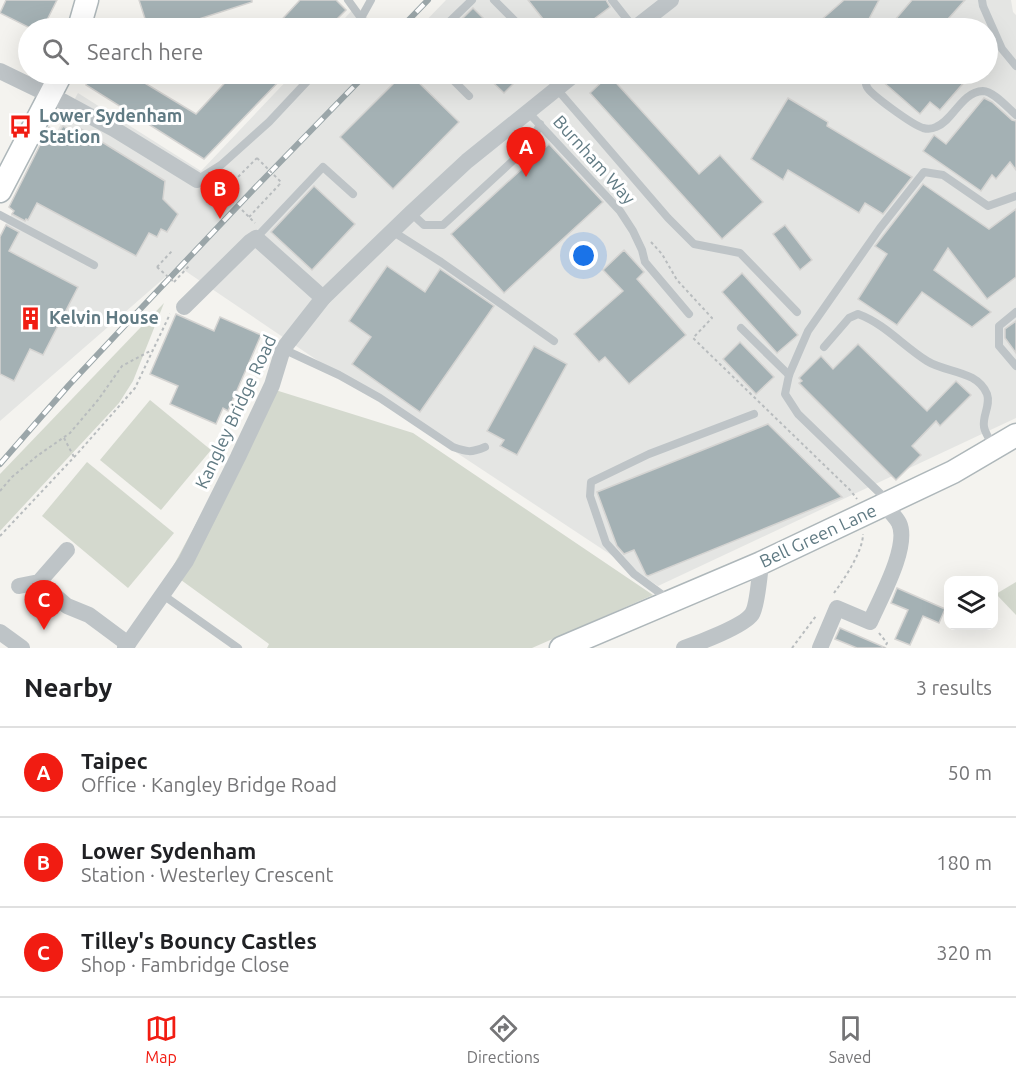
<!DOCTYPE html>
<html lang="en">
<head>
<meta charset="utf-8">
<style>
	:root { --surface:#fff; --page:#f2f2f2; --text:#202124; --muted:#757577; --line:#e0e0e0; --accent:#f11c12 }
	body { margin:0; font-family:Ubuntu,sans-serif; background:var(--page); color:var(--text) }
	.controls { position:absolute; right:18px; bottom:18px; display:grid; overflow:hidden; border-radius:12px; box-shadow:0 6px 24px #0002 }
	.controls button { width:54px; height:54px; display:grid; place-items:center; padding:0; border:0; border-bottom:2px solid var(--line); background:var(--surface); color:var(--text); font:30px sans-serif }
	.you { position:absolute; left:584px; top:256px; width:21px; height:21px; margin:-15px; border:4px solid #fff; border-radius:50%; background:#1a73e8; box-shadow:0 0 0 9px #1a73e833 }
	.badge { display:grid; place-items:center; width:39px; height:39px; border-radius:50%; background:var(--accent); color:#fff; font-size:20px; font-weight:700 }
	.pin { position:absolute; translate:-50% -50px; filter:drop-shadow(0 2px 3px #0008) }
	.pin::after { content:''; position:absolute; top:32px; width:21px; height:18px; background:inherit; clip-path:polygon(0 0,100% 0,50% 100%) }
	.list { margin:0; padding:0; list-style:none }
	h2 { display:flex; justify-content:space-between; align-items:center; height:78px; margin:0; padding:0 24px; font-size:26px }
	h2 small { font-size:20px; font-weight:400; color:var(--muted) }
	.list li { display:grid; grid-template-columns:39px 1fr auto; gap:18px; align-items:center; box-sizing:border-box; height:90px; padding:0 24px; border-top:2px solid var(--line) }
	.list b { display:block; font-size:22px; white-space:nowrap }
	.list p { margin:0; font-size:20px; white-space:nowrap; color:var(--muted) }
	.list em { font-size:20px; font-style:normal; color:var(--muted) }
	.icon { flex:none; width:33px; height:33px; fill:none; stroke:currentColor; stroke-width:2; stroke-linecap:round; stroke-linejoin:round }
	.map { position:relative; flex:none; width:1016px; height:648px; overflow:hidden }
	.search { position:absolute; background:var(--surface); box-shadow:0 6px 24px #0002; left:18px; right:18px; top:18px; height:66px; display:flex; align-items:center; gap:15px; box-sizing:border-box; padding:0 21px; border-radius:33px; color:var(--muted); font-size:22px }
	.sheet { height:348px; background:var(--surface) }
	nav { display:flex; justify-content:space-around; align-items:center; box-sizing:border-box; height:84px; border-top:2px solid var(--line); background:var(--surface); font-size:16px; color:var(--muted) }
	nav a { display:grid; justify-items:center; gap:3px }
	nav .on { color:var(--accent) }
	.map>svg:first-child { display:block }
	.built { fill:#e4e5e3 }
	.green { fill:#d4d9ce }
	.building { fill:#a4b1b4; stroke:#d5d4d2; stroke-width:1.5 }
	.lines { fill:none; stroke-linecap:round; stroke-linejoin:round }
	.secondary-casing { stroke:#aeb7ba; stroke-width:25 }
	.path { stroke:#b8bcbe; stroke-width:2; stroke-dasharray:3 3; stroke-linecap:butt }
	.lane { stroke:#bec4c7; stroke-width:8 }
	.street { stroke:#bec4c7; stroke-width:16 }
	.secondary { stroke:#fff; stroke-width:22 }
	.rail-casing { stroke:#9ba6a9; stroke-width:6 }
	.rail { stroke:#fff; stroke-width:4; stroke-dasharray:11; stroke-linecap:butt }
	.path-bridge { stroke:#b8bcbe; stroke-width:2; stroke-dasharray:3 3; stroke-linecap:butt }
	.labels { text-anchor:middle; stroke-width:6; stroke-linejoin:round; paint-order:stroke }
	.poi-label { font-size:18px; font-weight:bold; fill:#607a83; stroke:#fff; text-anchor:start }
	.street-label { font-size:18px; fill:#607a83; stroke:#fff }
</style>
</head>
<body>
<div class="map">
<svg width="1016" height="648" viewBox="0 0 1016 648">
	<rect width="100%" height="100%" fill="#f4f3ef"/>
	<g class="built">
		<polygon points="446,0 1011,0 1013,12 1016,15 1016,418 658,586 339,375 178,266 0,421 0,235 78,93 201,171 293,74 988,74 988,28 419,28"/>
		<polygon points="355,7 379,28 336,28"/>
	</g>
	<g class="green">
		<polygon points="164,303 133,381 119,403 0,531 0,474"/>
		<polygon points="269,388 413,433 653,595 532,648 267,648 269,644 170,572"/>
		<polygon points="150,400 211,450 161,510 100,460"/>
		<polygon points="87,462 174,533 128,588 42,516"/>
		<polygon points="1016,582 1016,615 996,594"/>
	</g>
	<g class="building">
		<polygon points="6,0 57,0 43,28 30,28 0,13"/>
		<polygon points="139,0 252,0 252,2 171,28 148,28"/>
		<polygon points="300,0 336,0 346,10 328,28 274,28"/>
		<polygon points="528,0 606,0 610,7 582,28 550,28"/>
		<polygon points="844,0 879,0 869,19 856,28 812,28"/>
		<polygon points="912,0 965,0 940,28 888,28"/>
		<polygon points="473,8 493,28 453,28"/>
		<polygon points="91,74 130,74 196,114 233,74 286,74 204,159 86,85"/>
		<polygon points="403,74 410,74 459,122 393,189 340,137"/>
		<polygon points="484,74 523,74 504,93"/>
		<polygon points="874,74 958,74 966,80 940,110 930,102 920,114"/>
		<polygon points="609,75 699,174 720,155 763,202 722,239 590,93"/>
		<polygon points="788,98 828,122 827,126 912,177 883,214 865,203 859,213 788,170 783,180 751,159"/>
		<polygon points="984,98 992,102 1012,120 1016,121 1016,170 1010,162 996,179 992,175 981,191 923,151 934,135 946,144"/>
		<polygon points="63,126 79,135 81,129 165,181 163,199 178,214 167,232 161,229 157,237 149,233 136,256 37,203 28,220 26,219 25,221 12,214 14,211 9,207 49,127 59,133"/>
		<polygon points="549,144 603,202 504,293 451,234"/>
		<polygon points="923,184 989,229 1016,209 1016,277 987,299 948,248 934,270 991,312 972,327 922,292 897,325 858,299 887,254 875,246"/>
		<polygon points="314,186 355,224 312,270 271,232"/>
		<polygon points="6,225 19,232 9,251 78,287 43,355 30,349 14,381 0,374 0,237"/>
		<polygon points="785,225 812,260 800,270 773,234"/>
		<polygon points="624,250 644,272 637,279 686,335 629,384 605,357 599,362 574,334 623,291 603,270"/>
		<polygon points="387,266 425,292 440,269 494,306 420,412 352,364 371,337 349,321"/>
		<polygon points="742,273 798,335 777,353 722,292"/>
		<polygon points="176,314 214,331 220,317 261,335 228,411 223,408 216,424 170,404 178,386 150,374"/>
		<polygon points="1016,321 1016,353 1005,338 1005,329"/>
		<polygon points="740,342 774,377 756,394 723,359"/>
		<polygon points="858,344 927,411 956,381 971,395 940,426 936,421 912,446 921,455 896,480 799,383 802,381 799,378 821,356 833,369"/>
		<polygon points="534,346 567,364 517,455 500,446 504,440 487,431"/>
		<polygon points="768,424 842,497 648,576 646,575 634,550 624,554 617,546 597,492"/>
		<polygon points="897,588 945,609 939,623 923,616 910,645 895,639 908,610 891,603"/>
		<polygon points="840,628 886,648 857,648 835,639"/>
	</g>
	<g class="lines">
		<defs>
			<g id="secondary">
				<polyline points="79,28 87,0"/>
				<polyline points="0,191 61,74"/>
				<polyline points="561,648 761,563 953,472 1016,435"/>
			</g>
		</defs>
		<use href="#secondary" class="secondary-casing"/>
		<g class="path">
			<polyline points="221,179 236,179 257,158"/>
			<polyline points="242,210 255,223"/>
			<polyline points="249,217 279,185"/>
			<polyline points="651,242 662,254 677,280 712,318 693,338 850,490 857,499"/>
			<polyline points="157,267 172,251"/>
			<polyline points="174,282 189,266"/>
			<polyline points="64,438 74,457"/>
			<polyline points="0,491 12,477 37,456 70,433 98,400 122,366 152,350"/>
			<polyline points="0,536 77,454 135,388 170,314"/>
			<path d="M834,593C845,578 863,551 863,534"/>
			<polyline points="879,633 887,643 884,648"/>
			<polyline points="792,648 816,616"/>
		</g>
		<g class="lane">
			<polyline points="348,0 361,18 353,28"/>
			<polyline points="494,0 522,28"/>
			<polyline points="612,0 634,28"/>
			<polyline points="982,0 983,6 1002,49 1016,66"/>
			<polyline points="361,18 371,0"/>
			<polyline points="443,28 472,0"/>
			<polyline points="447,74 469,96"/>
			<path d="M865,74C865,78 865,83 867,87C871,95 913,125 923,128C927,129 932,129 936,127C954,120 961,92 983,91C993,91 1008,108 1016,115"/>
			<polyline points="556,88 668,218 694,244 740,253 797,312"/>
			<polyline points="528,112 620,211 633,231 642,250 645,262 689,314"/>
			<polyline points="197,180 221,165 269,122 314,74"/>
			<polyline points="411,213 424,225 443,225 531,144 540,124"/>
			<polyline points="0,215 94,265"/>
			<polyline points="392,231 441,262 554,341"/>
			<polyline points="256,238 323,167 353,194"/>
			<polyline points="1016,312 999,326 999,346 1016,366"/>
			<polyline points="741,328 789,375"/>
			<path d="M824,347L849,318L858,314C885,324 903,346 927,361C946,373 977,370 987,394C991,405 982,416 984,427C985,433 991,442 994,447"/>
			<path d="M283,349L339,375L380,398L453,447C467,452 471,453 485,447"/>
			<polyline points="887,500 798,414 785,394 789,375 808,331 880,228 924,172 943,175 988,206 1016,196"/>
			<polyline points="163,595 238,648"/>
			<polyline points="668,599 634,574 606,543 590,496 591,482 649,454 754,414"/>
		</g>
		<g class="street">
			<polyline points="635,28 671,0"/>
			<polyline points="0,71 64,102 114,129 197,180"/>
			<polyline points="184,307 250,242 256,238 323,298"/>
			<polyline points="39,582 67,606 89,615 128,644"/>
			<polyline points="19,586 39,582 67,550"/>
			<polyline points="0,632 22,648"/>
			<polyline points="125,648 186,561 238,457 272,385 283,349 323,298 411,213 467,161 575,74"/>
			<path d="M684,648C699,643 744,626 752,614C757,607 760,573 761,563"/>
			<path d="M820,648L837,608L870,622C880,599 910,546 899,523C896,517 889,510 884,505"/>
		</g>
		<use href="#secondary" class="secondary"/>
		<defs>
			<g id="rail">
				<polyline points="401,28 428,0"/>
				<polyline points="0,464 69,385 129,321 253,190 366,74"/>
			</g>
		</defs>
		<use href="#rail" class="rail-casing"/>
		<use href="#rail" class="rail"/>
		<g class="path-bridge">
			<polyline points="257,158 281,182 279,185"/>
			<polyline points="157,267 174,282"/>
		</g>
	</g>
	<defs>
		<symbol id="bus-bare" viewBox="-9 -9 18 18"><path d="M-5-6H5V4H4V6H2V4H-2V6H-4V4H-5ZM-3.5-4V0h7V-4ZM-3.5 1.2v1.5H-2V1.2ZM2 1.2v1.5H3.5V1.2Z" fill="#f11c12" stroke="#fff" stroke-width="2.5" paint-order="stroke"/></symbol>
		<symbol id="building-bare" viewBox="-9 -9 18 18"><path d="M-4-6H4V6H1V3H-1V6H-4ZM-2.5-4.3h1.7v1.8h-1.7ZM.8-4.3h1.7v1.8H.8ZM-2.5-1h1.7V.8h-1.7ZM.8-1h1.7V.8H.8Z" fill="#f11c12" stroke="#fff" stroke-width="2.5" paint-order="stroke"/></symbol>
	</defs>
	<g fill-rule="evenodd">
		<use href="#bus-bare" x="4" y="110" width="33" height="33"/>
		<use href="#building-bare" x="14" y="302" width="33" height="33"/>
	</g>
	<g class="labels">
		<g class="poi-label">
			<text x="39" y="122">Lower Sydenham<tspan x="39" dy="21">Station</tspan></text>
			<text x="49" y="324">Kelvin House</text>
		</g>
		<g class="street-label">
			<text transform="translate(594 160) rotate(48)" y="6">Burnham Way</text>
			<text transform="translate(236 412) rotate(-65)" y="6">Kangley Bridge Road</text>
			<text transform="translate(818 536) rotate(-25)" y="6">Bell Green Lane</text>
		</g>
	</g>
</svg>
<div class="controls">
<button><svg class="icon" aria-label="layers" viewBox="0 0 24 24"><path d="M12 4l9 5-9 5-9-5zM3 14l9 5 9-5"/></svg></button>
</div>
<div class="you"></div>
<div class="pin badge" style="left:526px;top:177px">A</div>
<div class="pin badge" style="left:220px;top:219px">B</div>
<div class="pin badge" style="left:44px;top:630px">C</div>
<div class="search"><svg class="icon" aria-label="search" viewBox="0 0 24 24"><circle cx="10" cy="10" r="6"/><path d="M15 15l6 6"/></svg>Search here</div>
</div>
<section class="sheet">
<h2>Nearby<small>3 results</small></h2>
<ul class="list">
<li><span class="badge">A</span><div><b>Taipec</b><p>Office · Kangley Bridge Road</p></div><em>50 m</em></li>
<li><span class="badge">B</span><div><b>Lower Sydenham</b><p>Station · Westerley Crescent</p></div><em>180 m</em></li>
<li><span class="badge">C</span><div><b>Tilley's Bouncy Castles</b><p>Shop · Fambridge Close</p></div><em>320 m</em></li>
</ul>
</section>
<nav>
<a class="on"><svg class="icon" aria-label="map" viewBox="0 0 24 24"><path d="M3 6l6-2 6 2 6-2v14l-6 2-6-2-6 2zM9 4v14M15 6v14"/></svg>Map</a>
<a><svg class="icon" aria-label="directions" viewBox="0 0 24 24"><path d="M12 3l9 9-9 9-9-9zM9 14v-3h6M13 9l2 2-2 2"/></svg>Directions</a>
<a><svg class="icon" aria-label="saved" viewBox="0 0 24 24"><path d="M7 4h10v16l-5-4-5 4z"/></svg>Saved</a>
</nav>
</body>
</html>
